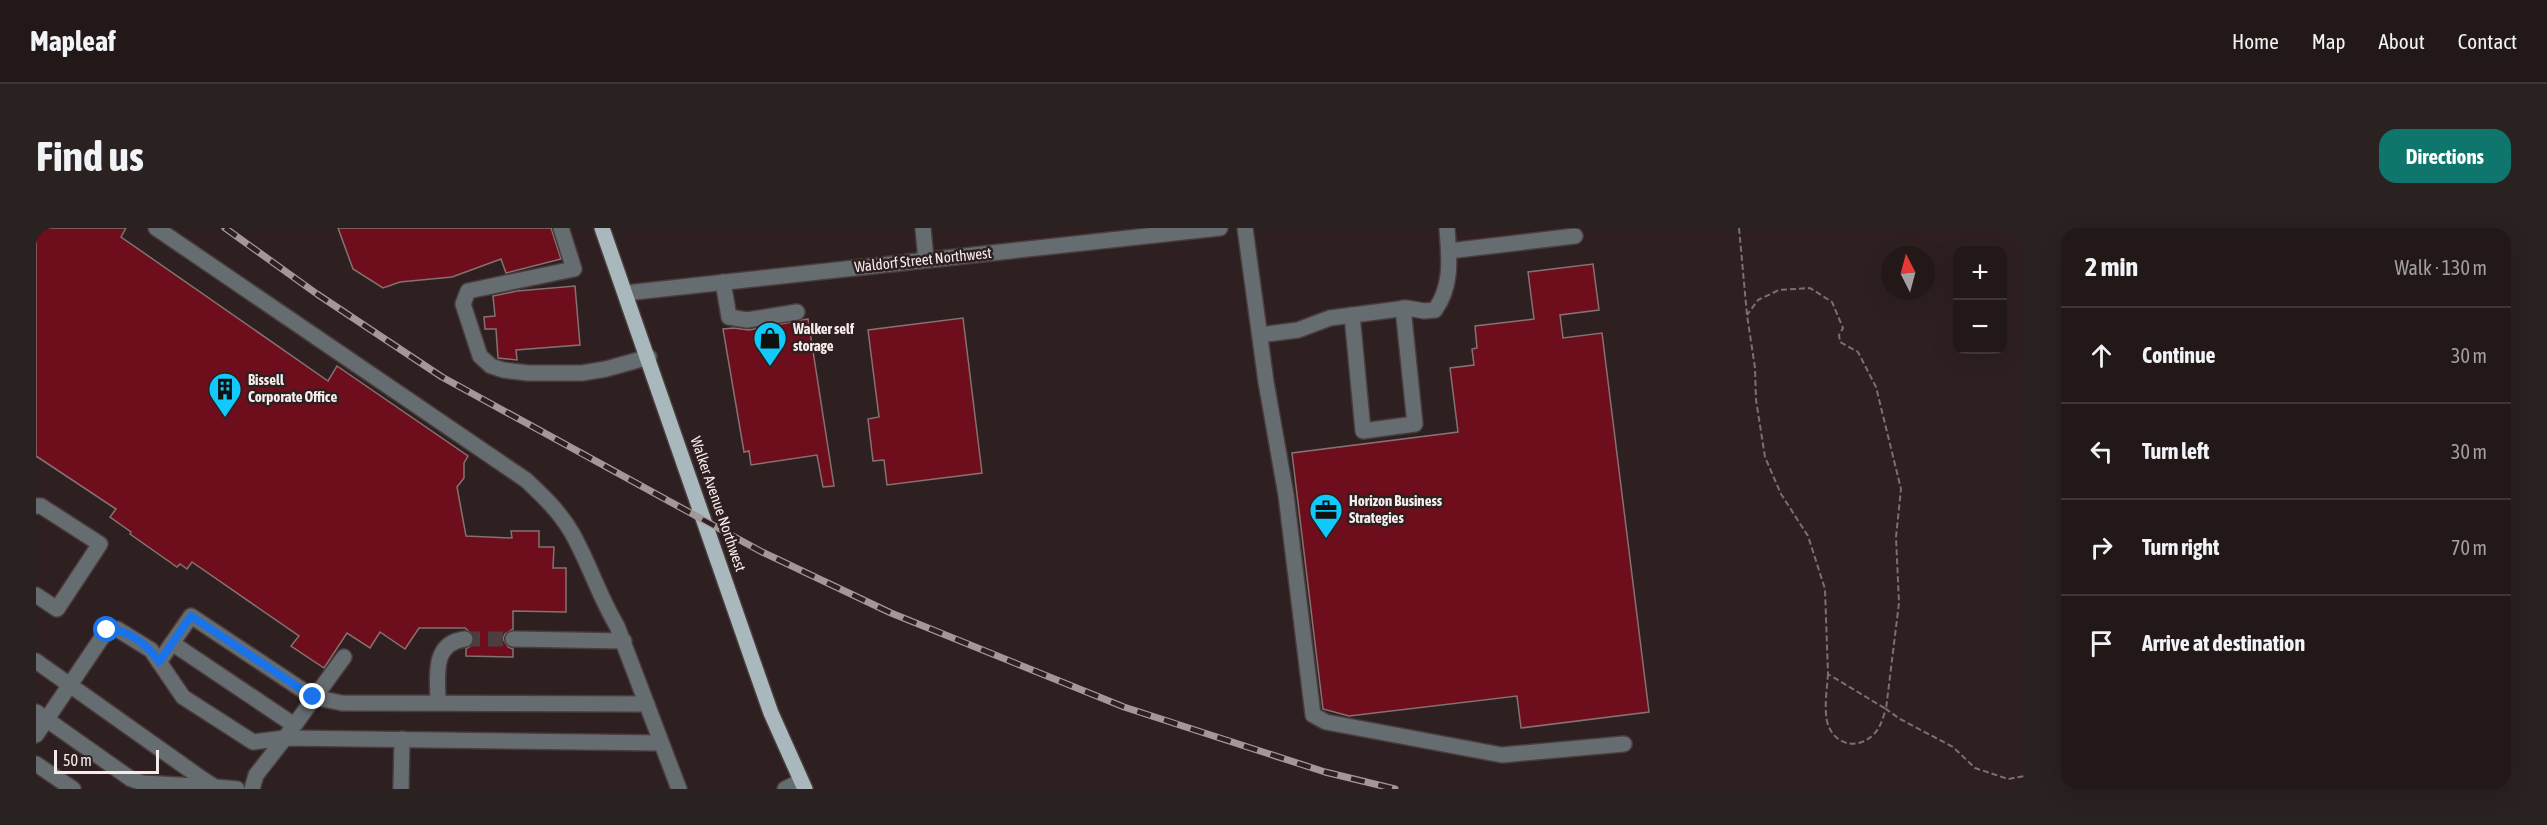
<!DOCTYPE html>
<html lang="en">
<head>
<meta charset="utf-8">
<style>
	:root { --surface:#221818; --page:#2a2121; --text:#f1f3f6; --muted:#a2a0a2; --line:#3f3737; --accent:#0f766e }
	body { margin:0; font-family:"Asap Condensed",sans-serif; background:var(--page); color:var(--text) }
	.controls { position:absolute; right:18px; top:18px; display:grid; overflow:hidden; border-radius:12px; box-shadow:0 6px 24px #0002 }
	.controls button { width:54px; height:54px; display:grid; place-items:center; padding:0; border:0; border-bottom:2px solid var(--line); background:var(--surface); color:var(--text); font:30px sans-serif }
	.compass { position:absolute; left:1845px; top:18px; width:54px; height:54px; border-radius:50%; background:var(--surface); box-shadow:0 6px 24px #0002; rotate:354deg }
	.scale { position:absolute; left:18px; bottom:15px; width:105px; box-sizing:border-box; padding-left:6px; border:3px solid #f5ebeb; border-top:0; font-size:16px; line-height:21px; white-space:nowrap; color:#f5ebeb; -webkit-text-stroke:4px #2e2020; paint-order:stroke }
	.stop { position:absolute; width:18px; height:18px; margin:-14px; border:4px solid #1a73e8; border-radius:50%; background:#fff }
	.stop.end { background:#1a73e8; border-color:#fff; box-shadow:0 2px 6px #0008 }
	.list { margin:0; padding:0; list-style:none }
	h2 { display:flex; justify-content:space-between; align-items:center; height:78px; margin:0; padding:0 24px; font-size:26px }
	h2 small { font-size:20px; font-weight:400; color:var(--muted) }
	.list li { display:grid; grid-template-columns:39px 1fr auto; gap:18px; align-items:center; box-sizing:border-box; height:96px; padding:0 24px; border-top:2px solid var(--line) }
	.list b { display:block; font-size:22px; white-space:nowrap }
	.list em { font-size:20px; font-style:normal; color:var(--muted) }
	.icon { flex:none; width:33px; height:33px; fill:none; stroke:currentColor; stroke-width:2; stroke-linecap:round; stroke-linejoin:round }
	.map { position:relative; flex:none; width:1989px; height:561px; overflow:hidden; border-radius:18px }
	header { display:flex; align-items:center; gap:36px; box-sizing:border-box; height:84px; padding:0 30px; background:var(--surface); border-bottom:2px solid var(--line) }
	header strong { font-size:28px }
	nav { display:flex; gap:33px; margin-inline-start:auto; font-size:21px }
	.intro { display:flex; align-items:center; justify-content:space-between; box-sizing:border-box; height:144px; padding:0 36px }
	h1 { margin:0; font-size:42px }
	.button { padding:15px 27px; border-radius:18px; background:var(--accent); color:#fff; font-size:21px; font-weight:700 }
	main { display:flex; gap:36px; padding:0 36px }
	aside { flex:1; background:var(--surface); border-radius:18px; box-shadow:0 6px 24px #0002 }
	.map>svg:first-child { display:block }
	.building { fill:#6e0e1c; stroke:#847272; stroke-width:1.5 }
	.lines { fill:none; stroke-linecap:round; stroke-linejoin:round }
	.minor-tunnel { stroke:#4c3e3e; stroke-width:15; stroke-dasharray:15 8; stroke-linecap:butt }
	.minor-casing { stroke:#4a3c3c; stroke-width:18 }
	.major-casing { stroke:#4a3c3c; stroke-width:18 }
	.path { stroke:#7c6f6f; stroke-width:2; stroke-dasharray:6 3; stroke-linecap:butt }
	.minor { stroke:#666d70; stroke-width:15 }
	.major { stroke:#a9b8bd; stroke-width:15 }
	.rail-casing { stroke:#a39898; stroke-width:7 }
	.rail { stroke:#2e2020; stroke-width:4.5; stroke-dasharray:14; stroke-linecap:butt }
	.route { stroke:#1a73e8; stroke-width:8 }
	.labels { text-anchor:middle; stroke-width:5; stroke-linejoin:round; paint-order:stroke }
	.street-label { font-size:15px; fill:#f5ebeb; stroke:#2e2020 }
	.poi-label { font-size:15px; font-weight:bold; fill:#f5ebeb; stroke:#2e2020; text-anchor:start }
</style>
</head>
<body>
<header>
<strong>Mapleaf</strong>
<nav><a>Home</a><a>Map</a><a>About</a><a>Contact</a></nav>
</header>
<div class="intro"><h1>Find us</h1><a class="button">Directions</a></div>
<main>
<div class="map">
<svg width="1989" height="561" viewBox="0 0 1989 561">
	<rect width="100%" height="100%" fill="#2e2020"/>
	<g class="building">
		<polygon points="0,0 90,0 85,9 292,153 301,138 432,228 428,235 428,250 421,259 430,308 476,310 475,303 503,303 503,319 518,319 517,340 530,340 530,384 477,383 477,401 469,406 467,411 472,419 477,421 477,429 430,428 430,421 436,417 439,409 429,400 383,400 369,421 344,404 334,420 311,405 288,440 255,418 263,408 156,334 151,341 144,336 141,339 94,306 95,304 74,289 80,281 0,228"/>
		<polygon points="302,0 515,0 525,31 470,45 465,31 416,49 364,54 347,60 317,41"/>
		<polygon points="1557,36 1563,82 1524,87 1527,110 1566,105 1613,484 1485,500 1481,468 1313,488 1287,481 1256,225 1422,204 1414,140 1438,137 1436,121 1441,120 1439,98 1498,91 1492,44"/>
		<polygon points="539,58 544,117 480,122 481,132 462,130 460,101 449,101 448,89 459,88 457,68 481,63"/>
		<polygon points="927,90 946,245 851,257 848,232 837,233 832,191 843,189 832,102"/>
		<polygon points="772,91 798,258 787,259 781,227 715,237 713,223 708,224 687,101 698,100 713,102"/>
	</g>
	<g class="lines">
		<polyline class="minor-tunnel" points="429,411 477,411"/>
		<defs>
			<g id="minor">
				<path d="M120,0L490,252C507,268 524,284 536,305C553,335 563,368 581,398L643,561"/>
				<polyline points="525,0 538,41 432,63 427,76 444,128 455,138 467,142 492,145 546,145 570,141 613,129"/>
				<polyline points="887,0 890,32"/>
				<polyline points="1209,0 1230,154 1250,267 1277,487 1290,494 1466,527 1588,516"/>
				<polyline points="1413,23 1539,8"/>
				<polyline points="687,54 693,89 711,92 761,84"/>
				<polyline points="590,65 1184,0"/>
				<polyline points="1316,87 1327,203 1379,196 1367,80"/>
				<path d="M1224,107L1262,102L1294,90L1371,80L1388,83L1399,82C1417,57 1413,29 1411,0"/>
				<polyline points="0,278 5,278 64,316 21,381 0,367"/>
				<polyline points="477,411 588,413"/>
				<polyline points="136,415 258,497"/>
				<polyline points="0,433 165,550 179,559 201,561"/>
				<polyline points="123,434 155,388 277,469 306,475 611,476"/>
				<path d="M402,475C402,449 395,415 429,411"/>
				<polyline points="0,484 95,551 107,555 176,559"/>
				<polyline points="0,507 71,402 81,401 115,422 147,469 217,514 249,510 308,429"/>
				<polyline points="0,536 37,561"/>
				<polyline points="216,561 220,547 249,510 625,515"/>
				<polyline points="365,561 366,511"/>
				<polyline points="749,561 765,553"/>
			</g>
			<polyline id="major" points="566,0 716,431 735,485 769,561"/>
		</defs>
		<use href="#minor" class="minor-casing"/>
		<use href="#major" class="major-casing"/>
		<g class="path">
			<polyline points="1703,0 1711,87 1719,140 1720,172 1729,229 1745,266 1772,308 1789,361 1792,446 1850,481 1863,375 1860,309 1865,261 1840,159 1822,124 1804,114 1803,107 1807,100 1796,74 1774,60 1743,62 1722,72 1711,87"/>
			<path d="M1792,446C1791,461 1788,479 1791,493C1797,517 1821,523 1838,506C1845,499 1847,489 1850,481L1864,491L1917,519L1939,540L1972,551L1989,548"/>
		</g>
		<use href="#minor" class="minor"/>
		<use href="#major" class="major"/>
		<defs>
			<polyline id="rail" points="189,0 281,66 406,149 726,324 855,385 1088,479 1289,544 1359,561"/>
		</defs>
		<use href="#rail" class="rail-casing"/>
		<use href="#rail" class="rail"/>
	</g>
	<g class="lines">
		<path class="route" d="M71,402C91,400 113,418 123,434L155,388L277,469"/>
	</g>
	<defs>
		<symbol id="shop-pin" viewBox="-11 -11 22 30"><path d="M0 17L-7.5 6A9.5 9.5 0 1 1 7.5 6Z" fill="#11cafb" stroke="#2e2020"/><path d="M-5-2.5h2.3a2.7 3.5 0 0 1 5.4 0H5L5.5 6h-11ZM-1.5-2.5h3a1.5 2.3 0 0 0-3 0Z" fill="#111"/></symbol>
		<symbol id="building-pin" viewBox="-11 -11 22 30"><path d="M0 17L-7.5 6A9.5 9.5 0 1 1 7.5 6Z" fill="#11cafb" stroke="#2e2020"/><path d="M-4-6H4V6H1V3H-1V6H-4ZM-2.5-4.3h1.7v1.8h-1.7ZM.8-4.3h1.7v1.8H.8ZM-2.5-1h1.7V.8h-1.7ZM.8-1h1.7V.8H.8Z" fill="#111"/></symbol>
		<symbol id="office-pin" viewBox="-11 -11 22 30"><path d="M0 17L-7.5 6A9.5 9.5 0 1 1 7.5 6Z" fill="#11cafb" stroke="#2e2020"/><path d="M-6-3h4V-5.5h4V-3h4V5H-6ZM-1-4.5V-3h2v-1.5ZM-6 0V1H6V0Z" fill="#111"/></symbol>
	</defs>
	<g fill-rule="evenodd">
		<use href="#shop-pin" x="715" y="91" width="38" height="52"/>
		<use href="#building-pin" x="170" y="142" width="38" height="52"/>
		<use href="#office-pin" x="1271" y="263" width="38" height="52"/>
	</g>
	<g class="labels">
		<g class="street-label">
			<text transform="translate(887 32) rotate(-6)" y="5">Waldorf Street Northwest</text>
			<text transform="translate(682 276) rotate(71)" y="5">Walker Avenue Northwest</text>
		</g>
		<g class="poi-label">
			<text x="757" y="106">Walker self<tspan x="757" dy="17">storage</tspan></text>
			<text x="212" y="157">Bissell<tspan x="212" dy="17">Corporate Office</tspan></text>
			<text x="1313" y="278">Horizon Business<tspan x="1313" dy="17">Strategies</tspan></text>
		</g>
	</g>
</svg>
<div class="controls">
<button>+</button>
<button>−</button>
</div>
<svg class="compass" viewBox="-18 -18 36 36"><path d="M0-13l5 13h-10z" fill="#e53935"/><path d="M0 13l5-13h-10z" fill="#a2a0a2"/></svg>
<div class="scale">50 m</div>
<div class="stop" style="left:71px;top:402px"></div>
<div class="stop end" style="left:277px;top:469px"></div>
</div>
<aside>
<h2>2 min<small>Walk · 130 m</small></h2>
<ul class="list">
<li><svg class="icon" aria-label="ahead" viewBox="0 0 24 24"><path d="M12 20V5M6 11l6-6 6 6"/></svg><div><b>Continue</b></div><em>30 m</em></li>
<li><svg class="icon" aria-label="left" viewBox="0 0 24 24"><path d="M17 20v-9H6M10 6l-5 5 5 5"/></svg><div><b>Turn left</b></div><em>30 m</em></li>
<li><svg class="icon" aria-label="right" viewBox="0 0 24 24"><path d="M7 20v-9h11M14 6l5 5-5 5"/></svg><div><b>Turn right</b></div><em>70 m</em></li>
<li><svg class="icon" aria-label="arrive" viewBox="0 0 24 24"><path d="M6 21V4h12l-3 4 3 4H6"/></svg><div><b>Arrive at destination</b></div></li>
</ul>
</aside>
</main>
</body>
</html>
